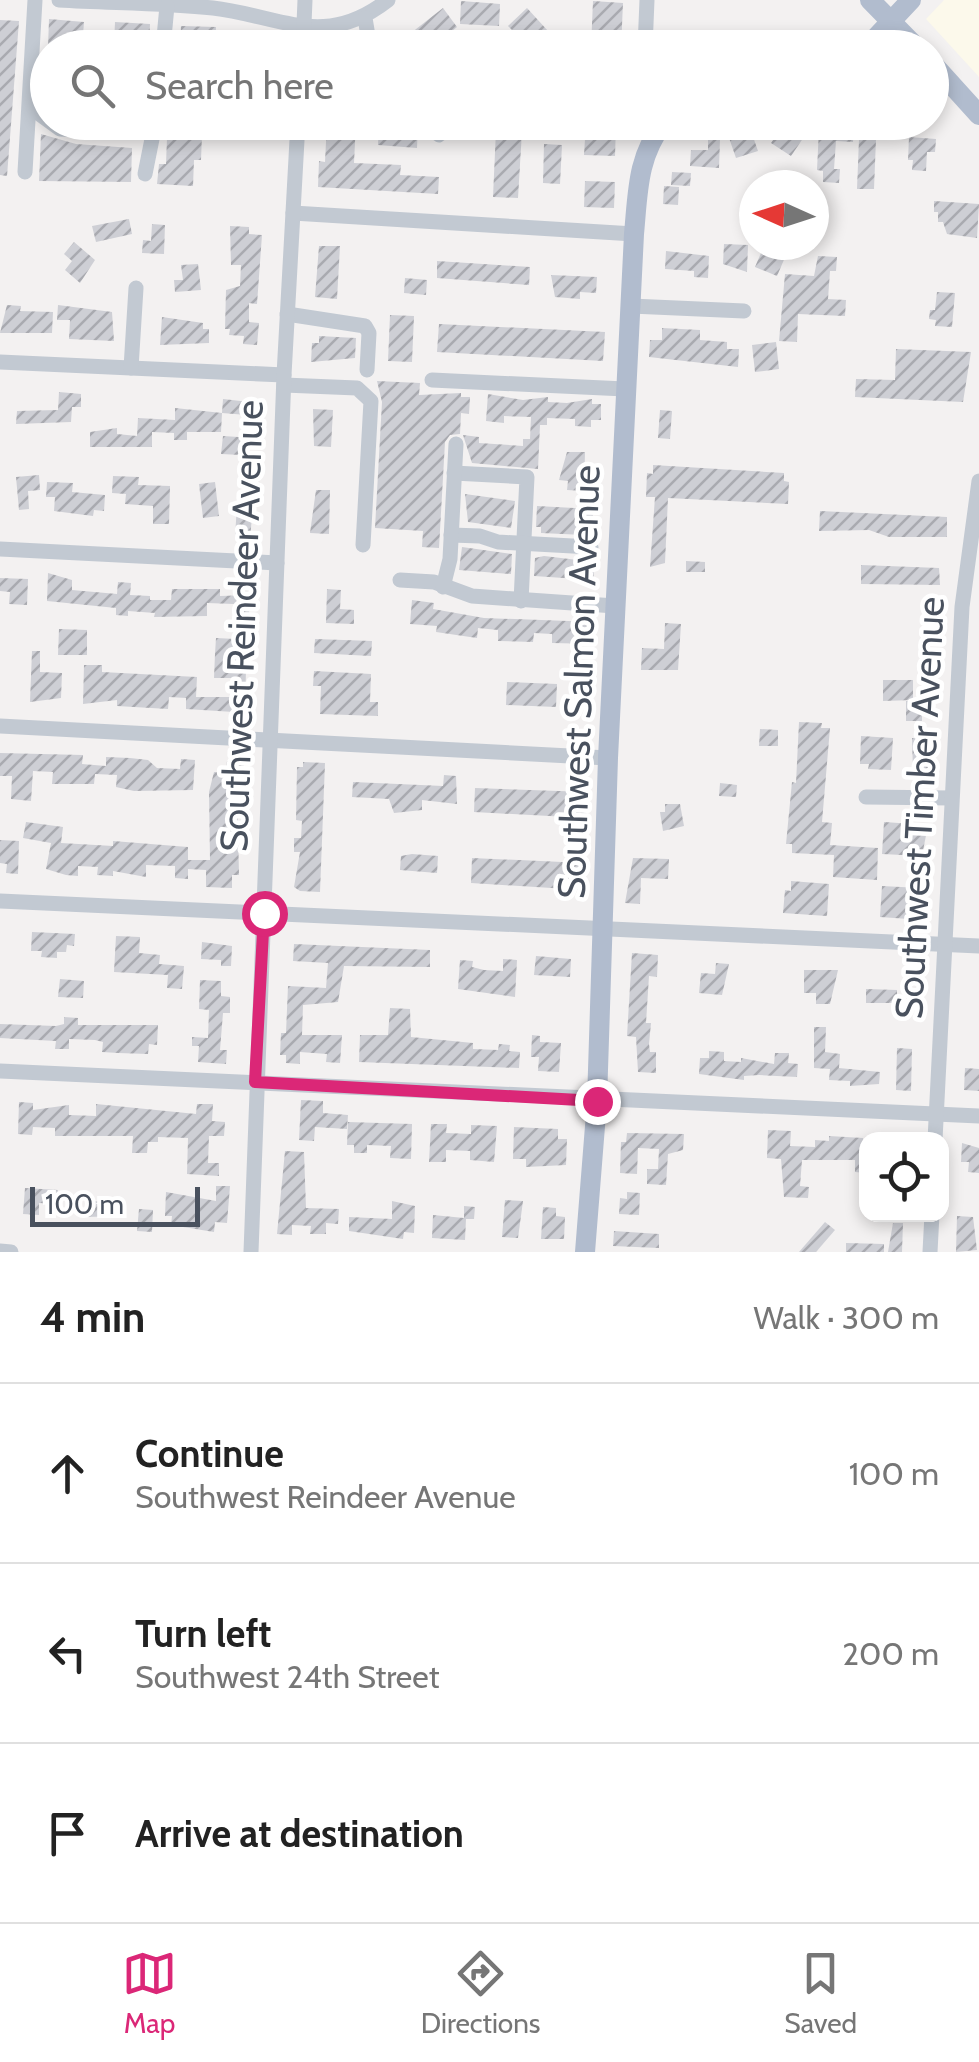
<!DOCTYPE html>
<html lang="en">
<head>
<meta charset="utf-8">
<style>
	:root { --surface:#fff; --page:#f2f2f2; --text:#222; --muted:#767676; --line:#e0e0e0; --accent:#db2777 }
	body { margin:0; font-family:Cabin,sans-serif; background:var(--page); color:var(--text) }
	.controls { position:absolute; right:30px; bottom:30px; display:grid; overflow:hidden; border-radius:20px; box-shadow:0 5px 15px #0003 }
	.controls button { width:90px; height:90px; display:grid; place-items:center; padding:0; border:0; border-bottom:2px solid var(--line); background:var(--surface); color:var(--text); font:50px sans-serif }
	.compass { position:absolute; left:739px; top:170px; width:90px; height:90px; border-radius:50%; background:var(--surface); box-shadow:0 5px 15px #0003; rotate:273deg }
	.scale { position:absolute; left:30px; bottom:25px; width:170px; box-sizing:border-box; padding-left:10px; border:5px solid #49515e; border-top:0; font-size:28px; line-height:35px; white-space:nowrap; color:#49515e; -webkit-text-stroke:8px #fff; paint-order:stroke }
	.stop { position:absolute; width:30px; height:30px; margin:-22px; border:8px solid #db2777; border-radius:50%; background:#fff }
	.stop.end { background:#db2777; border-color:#fff; box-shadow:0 2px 10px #0008 }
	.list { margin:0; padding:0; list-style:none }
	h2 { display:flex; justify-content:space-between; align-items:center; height:130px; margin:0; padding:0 40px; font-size:42px }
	h2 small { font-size:32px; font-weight:400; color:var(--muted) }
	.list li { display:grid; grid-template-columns:65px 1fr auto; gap:30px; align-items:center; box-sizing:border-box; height:180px; padding:0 40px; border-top:2px solid var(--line) }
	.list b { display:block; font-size:38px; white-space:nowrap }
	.list p { margin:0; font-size:32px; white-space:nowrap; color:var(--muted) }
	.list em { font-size:32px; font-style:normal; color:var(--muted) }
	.icon { flex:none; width:55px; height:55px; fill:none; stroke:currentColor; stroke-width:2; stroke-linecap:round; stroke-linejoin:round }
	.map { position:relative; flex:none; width:979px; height:1252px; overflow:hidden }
	.search { position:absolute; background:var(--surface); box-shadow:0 5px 15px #0003; left:30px; right:30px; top:30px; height:110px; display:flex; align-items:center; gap:25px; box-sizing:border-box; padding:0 35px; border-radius:55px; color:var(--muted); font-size:38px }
	.sheet { height:670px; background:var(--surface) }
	nav { display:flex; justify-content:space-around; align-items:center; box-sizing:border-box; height:140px; border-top:2px solid var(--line); background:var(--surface); font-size:28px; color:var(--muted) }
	nav a { display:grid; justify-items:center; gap:5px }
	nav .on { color:var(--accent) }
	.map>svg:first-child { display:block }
	.commercial { fill:#fcf9eb }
	.building { fill:url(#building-hatch) }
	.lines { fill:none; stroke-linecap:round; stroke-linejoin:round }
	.minor { stroke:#c2c9d2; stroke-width:15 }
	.major { stroke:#b1bcce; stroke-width:20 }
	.route { stroke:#db2777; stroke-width:12 }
	.labels { text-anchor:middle; stroke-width:9; stroke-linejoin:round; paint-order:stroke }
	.street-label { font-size:38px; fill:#49515e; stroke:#fff }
</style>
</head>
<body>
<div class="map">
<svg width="979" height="1252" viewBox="0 0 979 1252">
	<defs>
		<pattern id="building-hatch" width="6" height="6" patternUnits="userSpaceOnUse" patternTransform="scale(2.5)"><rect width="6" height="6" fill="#cecfd5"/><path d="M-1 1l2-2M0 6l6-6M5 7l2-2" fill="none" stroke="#a9aab0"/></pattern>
	</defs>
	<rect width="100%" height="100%" fill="#f3f1f1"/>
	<polygon class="commercial" points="944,0 979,0 979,77 926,19"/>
	<g class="building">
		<polygon points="461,1 500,4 499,26 460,24"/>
		<polygon points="593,1 623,3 621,48 591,47"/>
		<polygon points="443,8 457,27 431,48 422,48 411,33"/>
		<polygon points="527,8 548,31 530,48 508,26"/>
		<polygon points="49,19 84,22 82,48 48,48"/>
		<polygon points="0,20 19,21 7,176 0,175"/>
		<polygon points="115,22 150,24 149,48 114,44"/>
		<polygon points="181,26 216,27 215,48 180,47"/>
		<polygon points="174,122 209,122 208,135 202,135 201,160 194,160 193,186 157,184 159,164 166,164 167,138 173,138"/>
		<polygon points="327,122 356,122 354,163 401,165 400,175 439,177 438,194 318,187 319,161 325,162"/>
		<polygon points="390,122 418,124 417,148 378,145 379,124"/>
		<polygon points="785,122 796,122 808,131 791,156 771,143"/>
		<polygon points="586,124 616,125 615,156 584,155"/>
		<polygon points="826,124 854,125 853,142 836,141 834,169 840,169 839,183 823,182 823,171 817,170 819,129 825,130"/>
		<polygon points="750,128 758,151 736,158 728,135"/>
		<polygon points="496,130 522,131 518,198 493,197"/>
		<polygon points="41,134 76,144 132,148 131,182 39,181"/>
		<polygon points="909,137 936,139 935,152 927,152 926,171 912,170 913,160 908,160"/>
		<polygon points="708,138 720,139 719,168 690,166 691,150 708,150"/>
		<polygon points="859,139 876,139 874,189 857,189"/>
		<polygon points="544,144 562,145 560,184 543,183"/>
		<polygon points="672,172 691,173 690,186 671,185"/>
		<polygon points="585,181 615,182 614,208 584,207"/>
		<polygon points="664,186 679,187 678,205 663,204"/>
		<polygon points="934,201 979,204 977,238 947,234 943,222 938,222 938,212 934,212"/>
		<polygon points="129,219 132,234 96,242 92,226"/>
		<polygon points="152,224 165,225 164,254 142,253 143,240 151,241"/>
		<polygon points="230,226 249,227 249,234 262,235 257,304 249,303 249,322 259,323 257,345 243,344 244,336 229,335 230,329 225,329 226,290 240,286 241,265 231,265"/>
		<polygon points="74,242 95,260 80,283 65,270 72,261 64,254"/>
		<polygon points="724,244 748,245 747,272 723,264"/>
		<polygon points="319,246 340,246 337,299 315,297"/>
		<polygon points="764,246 786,255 777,276 755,267"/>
		<polygon points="666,251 709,256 708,278 694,277 694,271 665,269"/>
		<polygon points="818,256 837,257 836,271 830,271 828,299 846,300 845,316 798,314 797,342 779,341 785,274 814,276"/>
		<polygon points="437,261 530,267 529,285 437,278"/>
		<polygon points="198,264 201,290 175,292 174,280 183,280 181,265"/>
		<polygon points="551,275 597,277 596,293 580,292 580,299 555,297"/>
		<polygon points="405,278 427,280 426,295 404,293"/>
		<polygon points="937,292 955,293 952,327 935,326 936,320 929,319 930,310 935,310"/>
		<polygon points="7,305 21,306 20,311 53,312 52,333 0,333"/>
		<polygon points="58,305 112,312 114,341 69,339 70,320 57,320"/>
		<polygon points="390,315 414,316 412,362 388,361"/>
		<polygon points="162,317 203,323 203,329 209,329 209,343 160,345"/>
		<polygon points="439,324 605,332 603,361 437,352"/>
		<polygon points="662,328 700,330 700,340 727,342 727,349 739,349 738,367 649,357 650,340 662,340"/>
		<polygon points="319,336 356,338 355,358 311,362 312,343 319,343"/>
		<polygon points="776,342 779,369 755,372 752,345"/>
		<polygon points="896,349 971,352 963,402 855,397 856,379 895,380"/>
		<polygon points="377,381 420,383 419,395 461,393 461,397 470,397 469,414 461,413 460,434 450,435 445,442 439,548 422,547 423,531 375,528 382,402"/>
		<polygon points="59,392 81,394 81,407 72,407 71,422 16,424 17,411 58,410"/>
		<polygon points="488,394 523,400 548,397 548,402 567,403 592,399 592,404 601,404 601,420 591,420 591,427 575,426 575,419 547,418 547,425 540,425 538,469 472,463 463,435 479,437 479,443 523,446 523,439 530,439 531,417 504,416 504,423 486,421"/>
		<polygon points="223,399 259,403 258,416 222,413"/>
		<polygon points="175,408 222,413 221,432 187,432 187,440 174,440 174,433 152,432 152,447 90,447 90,432 117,428 117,434 137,436 138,418 175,420"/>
		<polygon points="313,409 333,410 331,447 314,446"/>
		<polygon points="660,410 672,411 670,439 658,438"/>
		<polygon points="223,436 254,438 253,449 241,448 241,455 221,454"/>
		<polygon points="567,452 585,452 584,491 567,490 568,481 559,480"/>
		<polygon points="653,465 784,473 784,481 789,482 788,504 668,498 665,563 650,567 655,497 646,497 647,473 653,474"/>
		<polygon points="39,475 40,490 28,491 29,509 19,510 16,477"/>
		<polygon points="113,476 139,477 138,485 170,486 169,524 153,524 153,506 125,504 126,494 112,493"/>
		<polygon points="47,482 73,483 72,492 105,495 104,511 94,510 93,516 54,511 55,497 46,497"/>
		<polygon points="215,482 219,516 203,518 199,484"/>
		<polygon points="316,490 330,490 329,534 310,533"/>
		<polygon points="465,494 515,501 511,528 468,522"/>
		<polygon points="237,504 253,505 250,539 235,538"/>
		<polygon points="537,506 593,509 592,529 584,528 584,535 541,533 541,527 536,527"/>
		<polygon points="820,511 947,517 947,537 889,537 869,530 819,531"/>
		<polygon points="462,547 512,554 511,574 459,570"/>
		<polygon points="544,556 595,562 593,580 534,576 535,558"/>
		<polygon points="686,561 705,562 705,572 686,572"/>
		<polygon points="861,565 939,568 940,585 861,584"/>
		<polygon points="48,573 72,580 72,590 117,594 118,582 131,583 130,595 150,596 150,600 171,600 172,589 220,589 220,596 250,595 247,651 236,651 236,668 246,669 245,708 234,707 234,712 186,709 186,698 169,697 168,709 117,706 117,700 83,704 84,665 102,665 102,672 197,677 196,697 231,697 232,678 214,678 215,654 216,638 236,639 234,604 207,603 207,616 154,617 155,613 128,611 128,616 116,615 116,608 47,601"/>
		<polygon points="0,578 28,579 27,605 9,604 10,592 0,591"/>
		<polygon points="327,589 341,590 340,609 354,610 354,624 326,623"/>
		<polygon points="412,600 434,603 433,609 484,618 595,622 595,644 552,643 552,634 534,633 533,642 498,641 498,630 478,628 477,638 436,632 437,626 410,624"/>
		<polygon points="665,623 681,624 678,670 641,670 642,648 664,649"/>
		<polygon points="59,629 87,630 87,655 58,655"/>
		<polygon points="315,639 372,641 371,656 314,653"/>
		<polygon points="32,651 40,651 40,672 62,673 61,698 30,702"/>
		<polygon points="314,671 371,674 370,702 378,702 378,716 320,714 321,686 313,686"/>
		<polygon points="883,680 913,680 913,700 883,701"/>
		<polygon points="507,682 557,684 556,707 506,705"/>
		<rect x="906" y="701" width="16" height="20"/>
		<polygon points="799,722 822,723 821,728 830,728 822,822 832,823 830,845 878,848 877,880 833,877 834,855 792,853 792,844 786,844 792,782 796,783"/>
		<polygon points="760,729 778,730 778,746 759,746"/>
		<polygon points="861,736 893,738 891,770 868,769 869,764 860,764"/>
		<polygon points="912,738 930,739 929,771 913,771"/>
		<polygon points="0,753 83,755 82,764 106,766 106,757 130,758 148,760 157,768 180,769 181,759 195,760 193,790 134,791 116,787 117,775 95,774 94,784 52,784 53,772 33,771 31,801 11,799 12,776 0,776"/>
		<polygon points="227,761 244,762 242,786 237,785 239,875 232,875 232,888 206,887 206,870 188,869 188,879 175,878 175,866 146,865 146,877 113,871 113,876 97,875 98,867 78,866 78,876 66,875 46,869 51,843 23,838 26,822 63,827 61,843 113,846 113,841 188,847 188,860 210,860 209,792 214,772 226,773"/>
		<polygon points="303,762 325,763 320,892 300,891 294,887 300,852 294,852 294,838 301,838 302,821 296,820 297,767 303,767"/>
		<polygon points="444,775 456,776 457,804 422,800 422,810 394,813 389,799 352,797 353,782 443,786"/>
		<polygon points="720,783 737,785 736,797 719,796"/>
		<polygon points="475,788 588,792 586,818 474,812"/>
		<polygon points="665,804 680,804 684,826 663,831 660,812 665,812"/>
		<polygon points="884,822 928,825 922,856 882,854"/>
		<polygon points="0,840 19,841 18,874 6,873 7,864 0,863"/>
		<polygon points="412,854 438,856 437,873 400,870 401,856"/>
		<polygon points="472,858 584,863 583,890 471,883"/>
		<polygon points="633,858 669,859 668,879 641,878 640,904 625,903"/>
		<polygon points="791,881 829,884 827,916 783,913 785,890 791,891"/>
		<polygon points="882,886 920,888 920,896 925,897 923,920 880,917"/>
		<polygon points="32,932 75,934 74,946 67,945 66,952 57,952 57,958 41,957 42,951 31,951"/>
		<polygon points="116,936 140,937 139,953 160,955 159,964 184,966 182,989 167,988 168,975 114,972"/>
		<polygon points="202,942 232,946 231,966 221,966 221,960 201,959"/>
		<polygon points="294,944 430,950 430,967 344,966 338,1002 303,1005 302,1035 342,1035 340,1063 326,1062 327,1054 300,1052 300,1064 286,1063 286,1055 280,1055 281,1033 286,1033 288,986 326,988 328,963 293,961"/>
		<polygon points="632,953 658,955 657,977 649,976 646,1023 651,1023 649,1044 650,1052 656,1052 656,1073 638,1072 636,1037 627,1036"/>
		<polygon points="536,956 571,959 570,977 534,975"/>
		<polygon points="503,959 517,960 515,997 458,989 460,960 473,961 472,967 484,970 503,971"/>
		<polygon points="716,963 729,964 722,995 699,993 701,973 715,974"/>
		<polygon points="804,970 838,970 830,1004 816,1004 816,993 804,993"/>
		<polygon points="60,979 84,981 83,998 58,997"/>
		<polygon points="200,980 221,981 221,996 230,997 230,1013 223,1013 220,1050 227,1050 226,1064 198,1062 199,1046 192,1046 192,1037 208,1038 209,1010 199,1009"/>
		<polygon points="866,989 897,990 897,1003 866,1003"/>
		<polygon points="390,1008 410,1009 411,1037 473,1043 473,1049 498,1050 499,1044 510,1045 509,1051 520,1052 519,1068 359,1062 360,1035 388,1035"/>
		<polygon points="64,1017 78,1018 78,1025 158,1025 157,1045 149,1044 148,1054 118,1053 102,1052 103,1042 95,1040 69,1039 69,1049 55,1049 56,1041 0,1038 0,1024 56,1026 64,1024"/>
		<polygon points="814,1027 826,1027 825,1052 840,1054 839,1068 880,1072 879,1084 850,1086 850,1081 829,1080 830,1069 814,1068"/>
		<polygon points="532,1035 540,1036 540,1042 561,1043 559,1072 538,1071 539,1057 531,1057"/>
		<polygon points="897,1048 912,1049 911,1091 896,1090"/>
		<polygon points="709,1051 724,1052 724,1061 741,1062 741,1058 774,1064 775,1053 789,1053 788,1063 798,1064 797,1077 759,1075 744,1076 744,1080 699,1074 700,1058 709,1058"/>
		<polygon points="965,1068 979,1069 979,1091 964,1090"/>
		<polygon points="301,1100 323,1101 323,1113 348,1115 347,1129 315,1127 314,1141 299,1140"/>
		<polygon points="19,1102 33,1103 33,1110 69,1105 69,1115 96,1116 96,1104 196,1114 197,1104 213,1104 212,1121 225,1122 224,1136 209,1136 208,1163 219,1163 219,1176 187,1174 188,1138 158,1137 158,1142 148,1142 147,1153 132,1153 133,1136 55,1136 55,1128 33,1127 32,1135 18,1134"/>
		<polygon points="348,1122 412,1124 411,1159 390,1158 391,1146 367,1145 367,1153 354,1153 354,1145 347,1145"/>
		<polygon points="431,1124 447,1124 446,1133 471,1134 471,1125 497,1126 494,1162 470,1160 470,1151 446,1150 446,1162 429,1162"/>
		<polygon points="514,1127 558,1129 558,1139 567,1139 566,1165 526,1167 526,1159 513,1159"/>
		<polygon points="768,1130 791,1131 790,1146 815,1147 815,1140 829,1141 829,1136 863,1138 866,1173 855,1172 855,1160 802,1160 800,1186 809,1187 808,1198 784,1197 781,1159 767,1158"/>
		<polygon points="627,1133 684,1134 683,1150 668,1154 666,1185 647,1184 647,1169 658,1169 659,1149 638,1148 637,1174 620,1173 621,1142 626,1142"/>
		<polygon points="962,1143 979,1148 979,1173 968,1172 969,1162 961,1162"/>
		<polygon points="285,1151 304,1152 306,1208 339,1209 338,1224 326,1223 326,1234 310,1234 311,1226 292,1225 292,1235 277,1234"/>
		<polygon points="216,1186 230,1186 227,1223 215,1222 214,1232 171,1225 172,1216 165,1216 166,1192 216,1201"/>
		<polygon points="25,1188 58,1190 57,1204 39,1203 39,1215 23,1214"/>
		<polygon points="627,1192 640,1193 639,1215 619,1214 620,1198 627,1199"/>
		<polygon points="505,1200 523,1201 518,1238 502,1237"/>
		<polygon points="86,1201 123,1202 123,1216 85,1217"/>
		<polygon points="392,1201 415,1206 414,1233 404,1232 403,1239 349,1231 349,1217 392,1219"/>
		<polygon points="464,1206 475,1207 474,1219 466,1219 465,1240 432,1238 433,1215 464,1218"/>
		<polygon points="543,1207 556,1208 556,1216 565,1217 564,1239 541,1239"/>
		<polygon points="139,1209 153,1210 152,1232 137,1231"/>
		<polygon points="957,1216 973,1217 977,1250 956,1252"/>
		<polygon points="825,1222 835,1230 816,1252 799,1252"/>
		<polygon points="893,1223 903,1223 902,1252 888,1252"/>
		<polygon points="614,1231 659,1234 659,1248 613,1246"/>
		<polygon points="846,1243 884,1244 884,1252 846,1252"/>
	</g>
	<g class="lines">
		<g class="minor">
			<path d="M59,0C110,3 162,3 213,8C281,16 324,50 388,0"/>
			<polyline points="365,18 370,48"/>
			<polyline points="163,48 167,6"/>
			<polyline points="303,48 305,0"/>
			<polyline points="645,48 647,0"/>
			<polyline points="31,108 60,129 155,133"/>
			<polyline points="434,122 439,135"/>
			<polyline points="25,172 35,0"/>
			<polyline points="145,174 155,124"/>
			<polyline points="293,213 634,234"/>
			<polyline points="631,306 744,311"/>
			<polyline points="287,314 365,326 369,333 367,370"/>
			<polyline points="0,362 284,375"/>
			<polyline points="131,368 136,288"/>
			<polyline points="432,380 625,389"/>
			<polyline points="284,385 357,388 371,401 363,545"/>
			<polyline points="454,473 527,477 521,601"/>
			<polyline points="451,535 480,536 498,542 591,547"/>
			<polyline points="0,549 277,563"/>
			<polyline points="400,580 434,582 472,596 615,606"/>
			<polyline points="443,587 450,559 456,444"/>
			<polyline points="0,726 608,758"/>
			<polyline points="866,797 951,798"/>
			<polyline points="0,901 979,946"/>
			<polyline points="0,1071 979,1116"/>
			<polyline points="935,1140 962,607 979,481"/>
			<polyline points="0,1251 11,1252"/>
			<polyline points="251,1252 284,375 298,122"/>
			<polyline points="930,1252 932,1214"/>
		</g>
		<g class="major">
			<polyline points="870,0 917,48"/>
			<polyline points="866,48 911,0"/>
			<polyline points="932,63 979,115"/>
			<path d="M585,1252L597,1101L608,758L634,234C638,192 637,157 664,122"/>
		</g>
	</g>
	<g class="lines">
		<polyline class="route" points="264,913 255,1082 597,1101"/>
	</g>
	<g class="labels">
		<g class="street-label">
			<text transform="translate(242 626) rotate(-88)" y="13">Southwest Reindeer Avenue</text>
			<text transform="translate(579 682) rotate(-88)" y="13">Southwest Salmon Avenue</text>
			<text transform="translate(920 808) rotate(-87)" y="13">Southwest Timber Avenue</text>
		</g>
	</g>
</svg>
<div class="controls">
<button><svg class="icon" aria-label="locate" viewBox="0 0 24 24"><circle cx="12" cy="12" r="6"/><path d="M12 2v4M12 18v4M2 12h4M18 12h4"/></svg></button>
</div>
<svg class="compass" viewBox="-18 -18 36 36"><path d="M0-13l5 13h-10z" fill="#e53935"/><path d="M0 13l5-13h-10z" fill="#767676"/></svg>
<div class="scale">100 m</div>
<div class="stop" style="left:264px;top:913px"></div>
<div class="stop end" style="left:597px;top:1101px"></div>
<div class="search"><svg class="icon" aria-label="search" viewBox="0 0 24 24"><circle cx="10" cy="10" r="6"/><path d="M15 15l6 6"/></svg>Search here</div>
</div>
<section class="sheet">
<h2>4 min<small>Walk · 300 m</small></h2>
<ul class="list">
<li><svg class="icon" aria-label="ahead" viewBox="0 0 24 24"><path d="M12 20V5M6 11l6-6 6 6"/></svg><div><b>Continue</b><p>Southwest Reindeer Avenue</p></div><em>100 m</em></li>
<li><svg class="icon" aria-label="left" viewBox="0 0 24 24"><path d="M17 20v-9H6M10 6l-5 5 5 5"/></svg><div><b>Turn left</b><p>Southwest 24th Street</p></div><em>200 m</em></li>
<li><svg class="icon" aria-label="arrive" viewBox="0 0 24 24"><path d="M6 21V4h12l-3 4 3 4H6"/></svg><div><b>Arrive at destination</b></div></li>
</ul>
</section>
<nav>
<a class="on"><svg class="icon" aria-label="map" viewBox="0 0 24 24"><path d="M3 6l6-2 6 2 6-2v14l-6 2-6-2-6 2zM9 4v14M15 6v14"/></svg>Map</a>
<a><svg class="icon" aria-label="directions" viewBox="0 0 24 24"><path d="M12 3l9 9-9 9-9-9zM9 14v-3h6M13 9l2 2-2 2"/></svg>Directions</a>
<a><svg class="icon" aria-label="saved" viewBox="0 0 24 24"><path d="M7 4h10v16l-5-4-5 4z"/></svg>Saved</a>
</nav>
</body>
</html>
